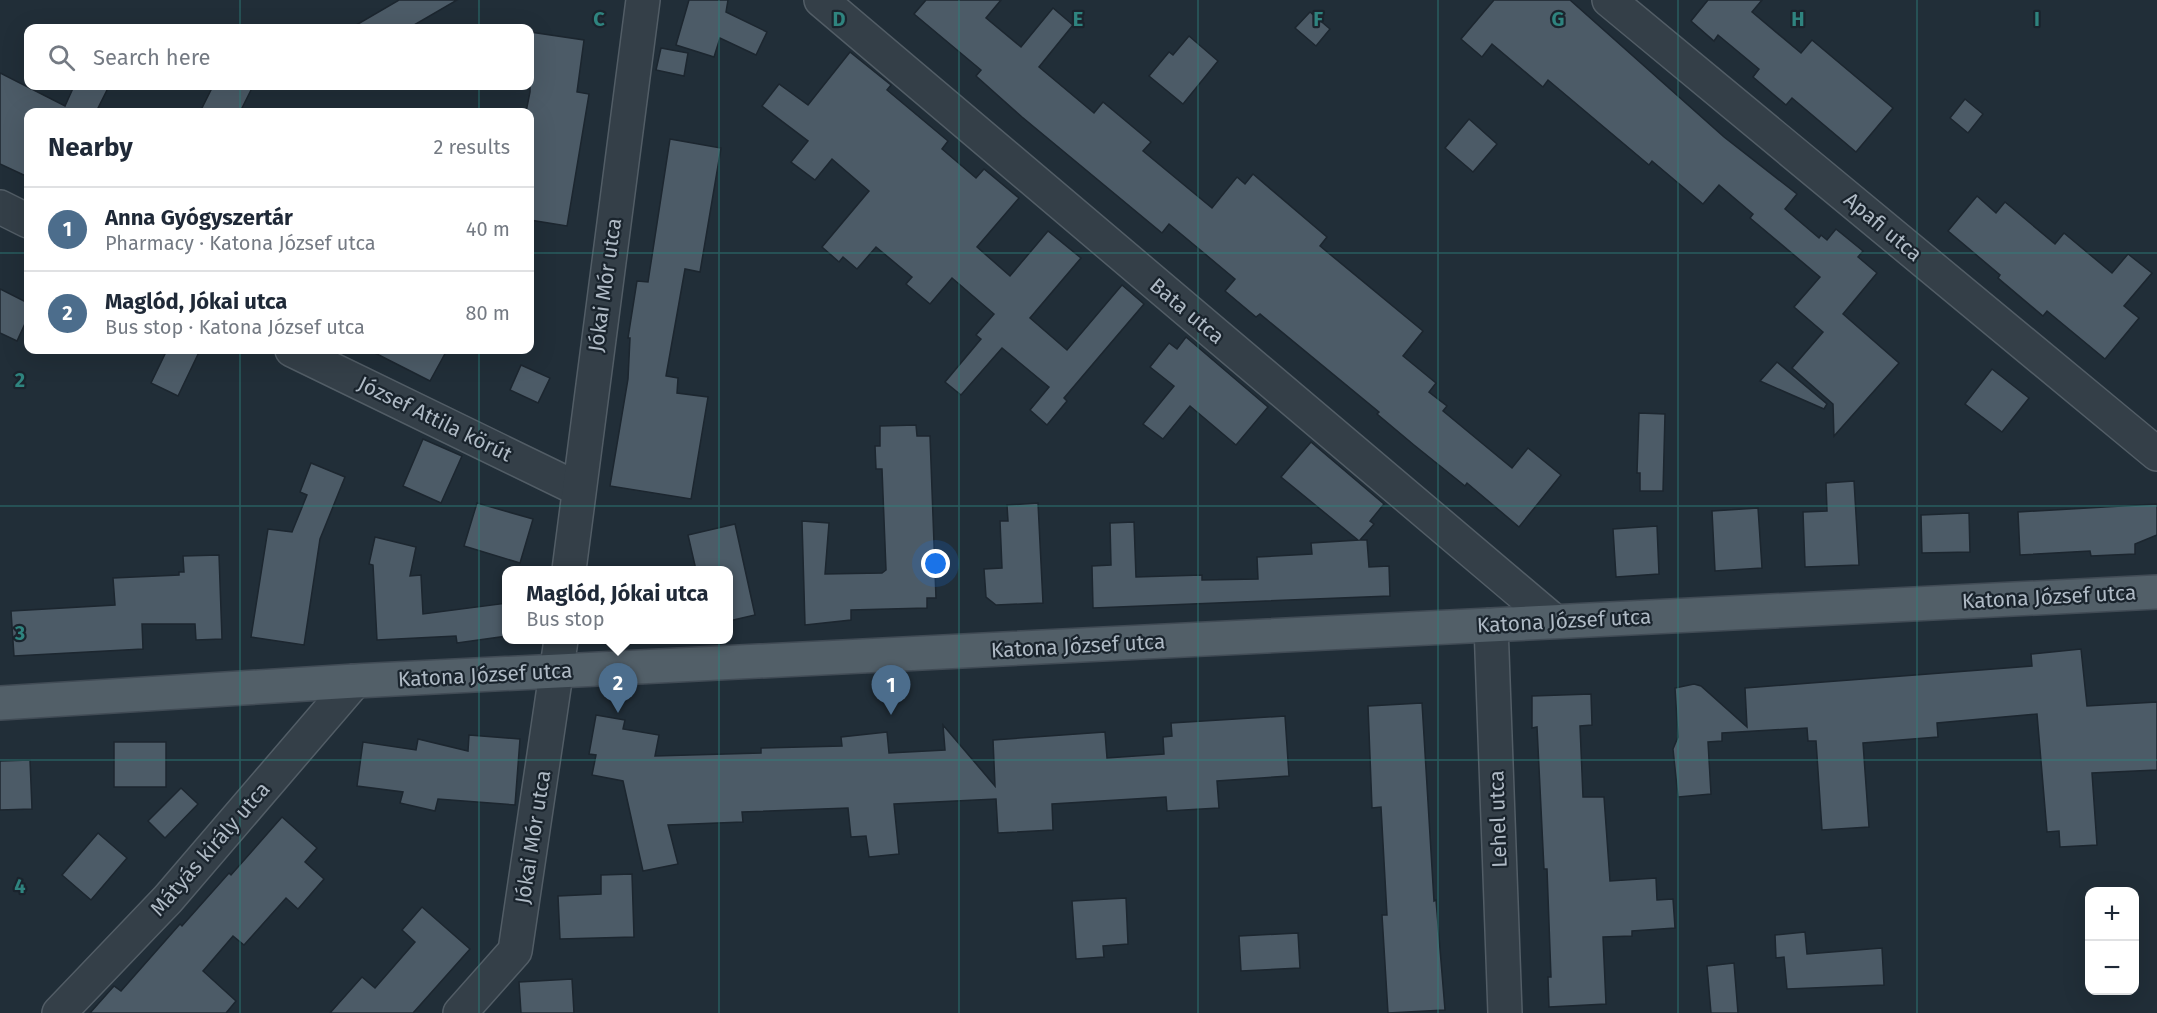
<!DOCTYPE html>
<html lang="en">
<head>
<meta charset="utf-8">
<style>
	:root { --surface:#fff; --page:#f2f2f3; --text:#1f2937; --muted:#747a83; --line:#e0e1e3; --accent:#4c6d8c }
	body { margin:0; font-family:"Fira Sans",sans-serif; background:var(--page); color:var(--text) }
	.controls { position:absolute; right:18px; bottom:18px; display:grid; overflow:hidden; border-radius:12px; box-shadow:0 6px 24px #0002 }
	.controls button { width:54px; height:54px; display:grid; place-items:center; padding:0; border:0; border-bottom:2px solid var(--line); background:var(--surface); color:var(--text); font:30px sans-serif }
	.you { position:absolute; left:936px; top:564px; width:21px; height:21px; margin:-15px; border:4px solid #fff; border-radius:50%; background:#1a73e8; box-shadow:0 0 0 9px #1a73e833 }
	.badge { display:grid; place-items:center; width:39px; height:39px; border-radius:50%; background:var(--accent); color:#fff; font-size:20px; font-weight:700 }
	.pin { position:absolute; translate:-50% -50px; filter:drop-shadow(0 2px 3px #0008) }
	.pin::after { content:''; position:absolute; top:32px; width:21px; height:18px; background:inherit; clip-path:polygon(0 0,100% 0,50% 100%) }
	.popup { position:absolute; left:502px; top:566px; width:231px; height:78px; box-sizing:border-box; display:grid; place-content:center; border-radius:12px; background:var(--surface); filter:drop-shadow(0 2px 4px #0005); font-size:20px; white-space:nowrap; color:var(--muted) }
	.popup b { font-size:22px; color:var(--text) }
	.popup::after { content:''; position:absolute; left:50%; top:100%; margin-left:-12px; border:12px solid transparent; border-top-color:var(--surface) }
	.list { margin:0; padding:0; list-style:none }
	h2 { display:flex; justify-content:space-between; align-items:center; height:78px; margin:0; padding:0 24px; font-size:26px }
	h2 small { font-size:20px; font-weight:400; color:var(--muted) }
	.list li { display:grid; grid-template-columns:39px 1fr auto; gap:18px; align-items:center; box-sizing:border-box; height:84px; padding:0 24px; border-top:2px solid var(--line) }
	.list b { display:block; font-size:22px; white-space:nowrap }
	.list p { margin:0; font-size:20px; white-space:nowrap; color:var(--muted) }
	.list em { font-size:20px; font-style:normal; color:var(--muted) }
	.icon { flex:none; width:33px; height:33px; fill:none; stroke:currentColor; stroke-width:2; stroke-linecap:round; stroke-linejoin:round }
	.map { position:relative; flex:none; width:2157px; height:1013px; overflow:hidden }
	.search { position:absolute; background:var(--surface); box-shadow:0 6px 24px #0002; left:24px; top:24px; width:510px; height:66px; display:flex; align-items:center; gap:15px; box-sizing:border-box; padding:0 21px; border-radius:12px; color:var(--muted); font-size:22px }
	.panel { position:absolute; background:var(--surface); box-shadow:0 6px 24px #0002; left:24px; top:108px; width:510px; height:246px; border-radius:12px }
	.map>svg:first-child { display:block }
	.building { fill:#4c5b67; stroke:#1c262f; stroke-width:1.5 }
	.lines { fill:none; stroke-linecap:round; stroke-linejoin:round }
	.minor-casing { stroke:#525d66; stroke-width:36 }
	.major-casing { stroke:#414b55; stroke-width:36 }
	.minor { stroke:#343f48; stroke-width:33 }
	.major { stroke:#525f68; stroke-width:33 }
	.grid { fill:none; stroke:#2f847f; stroke-width:1.5; stroke-opacity:0.55 }
	.labels { text-anchor:middle; stroke-width:4.5; stroke-linejoin:round; paint-order:stroke }
	.street-label { font-size:21px; fill:#afbac5; stroke:#1a242d }
	.grid-label { font-size:20px; text-anchor:middle; font-weight:bold; fill:#2f847f; stroke:#1a242d; stroke-width:4.5; stroke-linejoin:round; paint-order:stroke }
</style>
</head>
<body>
<div class="map">
<svg width="2157" height="1013" viewBox="0 0 2157 1013">
	<rect width="100%" height="100%" fill="#212e38"/>
	<g class="building">
		<polygon points="399,0 457,0 409,28 351,28"/>
		<polygon points="689,0 728,0 726,12 767,32 756,55 720,38 714,57 676,45"/>
		<polygon points="926,0 1001,0 986,18 1021,47 1053,8 1073,25 1039,67 1094,113 1103,102 1151,142 1143,151 1212,208 1237,177 1245,184 1253,174 1327,237 1320,246 1423,331 1403,356 1436,383 1429,392 1447,406 1443,411 1512,468 1528,448 1561,475 1519,527 1467,483 1465,486 1414,445 1377,414 1379,412 1260,314 1256,317 1225,291 1235,279 1169,224 1162,233 1022,117 976,76 981,70 914,14"/>
		<polygon points="1494,0 1570,0 1724,137 1797,194 1785,209 1819,238 1821,235 1827,240 1836,229 1863,251 1858,257 1877,273 1843,314 1899,363 1834,436 1833,404 1792,368 1823,332 1794,307 1820,277 1750,218 1753,214 1719,185 1703,204 1652,161 1649,165 1548,80 1543,87 1492,44 1482,57 1461,39"/>
		<polygon points="1708,0 1762,0 1752,12 1801,53 1812,40 1893,108 1856,152 1792,98 1786,105 1753,77 1759,69 1718,35 1714,41 1691,21"/>
		<polygon points="1310,12 1330,29 1316,46 1295,28"/>
		<polygon points="530,32 584,40 577,92 589,94 567,226 530,220 530,112 526,112 530,92"/>
		<polygon points="1189,36 1218,61 1183,104 1149,76 1169,52 1173,55"/>
		<polygon points="661,48 688,53 684,76 656,70"/>
		<polygon points="850,52 891,85 887,90 948,141 942,149 976,178 984,169 1019,198 977,247 1010,276 1048,231 1081,258 1030,318 1067,350 1122,285 1144,304 1064,398 1067,401 1047,425 1030,410 1049,387 1002,348 961,395 945,382 981,339 976,335 994,314 952,278 930,304 906,284 912,277 876,247 857,269 843,257 839,262 822,247 869,191 832,159 815,180 791,162 808,141 762,106 779,84 808,105"/>
		<polygon points="0,73 65,106 74,86 109,86 96,112 28,112 28,177 0,164"/>
		<polygon points="213,86 253,86 240,112 200,112"/>
		<polygon points="1965,99 1983,114 1968,133 1950,118"/>
		<polygon points="1469,119 1497,144 1473,172 1445,148"/>
		<polygon points="670,139 721,148 700,272 685,269 666,376 678,378 677,393 708,397 691,499 610,486 628,379 630,338 628,338 637,281 648,282"/>
		<polygon points="1977,196 1996,213 2005,202 2055,244 2064,233 2112,273 2128,254 2152,273 2124,306 2139,318 2105,359 2047,311 2043,316 1998,278 2000,275 1948,231"/>
		<polygon points="0,289 28,303 28,317 17,341 0,333"/>
		<polygon points="1186,337 1268,407 1236,445 1190,406 1163,439 1143,424 1174,386 1150,367 1169,343 1177,349"/>
		<polygon points="167,350 200,350 178,396 151,383"/>
		<polygon points="369,350 447,350 430,381"/>
		<polygon points="1777,362 1827,404 1824,409 1760,381"/>
		<polygon points="521,365 550,378 538,403 510,390"/>
		<polygon points="1992,369 2029,398 2002,432 1965,404"/>
		<polygon points="1639,413 1665,414 1663,491 1640,491 1640,473 1637,473"/>
		<polygon points="916,425 917,436 930,436 936,598 927,598 927,608 851,610 851,620 805,625 802,521 829,523 825,574 882,573 886,570 882,469 876,469 875,446 880,446 880,426"/>
		<polygon points="423,439 462,456 441,503 403,486"/>
		<polygon points="1311,442 1384,504 1370,521 1374,524 1360,540 1367,540 1369,567 1389,566 1390,596 1093,608 1092,566 1111,565 1110,523 1134,522 1136,577 1202,575 1202,580 1258,579 1257,557 1312,554 1311,543 1358,540 1281,477"/>
		<polygon points="311,463 345,477 320,539 304,645 251,637 268,529 292,532 307,495 300,492"/>
		<polygon points="1854,481 1859,565 1805,567 1803,512 1827,511 1826,483"/>
		<polygon points="477,503 533,519 520,563 464,546"/>
		<polygon points="1038,503 1043,603 996,605 986,597 984,569 1002,568 1000,521 1008,521 1007,505"/>
		<polygon points="2157,504 2157,535 2135,544 2135,554 2091,556 2090,551 2020,555 2018,512"/>
		<polygon points="1758,508 1762,568 1715,571 1712,511"/>
		<polygon points="1969,513 1970,552 1922,553 1921,515"/>
		<polygon points="735,524 755,615 729,621 729,570 696,570 688,535"/>
		<polygon points="1657,526 1659,574 1616,577 1613,529"/>
		<polygon points="375,537 416,547 410,576 421,575 423,614 507,603 507,636 457,643 456,636 377,640 373,565 369,564"/>
		<polygon points="219,555 222,639 196,640 195,624 142,624 143,649 14,656 11,611 115,605 113,578 179,575 179,572 184,572 183,556"/>
		<polygon points="2081,649 2087,706 2157,702 2157,770 2092,773 2097,845 2060,847 2059,831 2047,832 2037,714 1937,723 1938,737 1863,743 1869,827 1822,830 1816,741 1808,741 1807,728 1722,733 1722,741 1708,742 1711,794 1678,797 1673,749 1678,737 1675,688 1694,684 1701,686 1747,727 1745,688 2032,666 2031,654"/>
		<polygon points="1591,694 1592,725 1580,726 1583,797 1604,797 1610,881 1656,878 1657,900 1673,899 1675,928 1632,931 1632,936 1603,937 1606,1004 1549,1007 1548,977 1551,977 1547,869 1544,869 1537,727 1532,728 1532,696"/>
		<polygon points="1422,703 1434,901 1436,900 1445,1010 1388,1013 1382,915 1387,915 1381,807 1372,808 1368,706"/>
		<polygon points="596,715 625,720 623,729 659,735 655,756 761,753 761,748 842,746 841,737 887,732 889,753 945,750 943,725 995,786 993,740 1105,732 1107,758 1164,754 1163,737 1172,736 1171,723 1285,716 1289,776 1217,781 1219,808 1167,811 1166,797 1052,804 1053,830 998,833 996,799 894,804 899,854 869,857 866,836 851,837 848,808 742,812 743,822 668,825 678,864 643,871 623,781 592,775 596,755 589,754"/>
		<polygon points="469,735 520,739 515,805 438,799 435,811 400,803 403,792 357,786 363,742 416,750 418,739 468,751"/>
		<rect x="114" y="742" width="52" height="45"/>
		<polygon points="30,760 32,809 0,810 0,761"/>
		<polygon points="181,788 198,804 165,838 148,821"/>
		<polygon points="282,817 317,848 305,862 324,879 298,909 286,898 244,945 233,936 203,971 236,1001 226,1013 90,1013 114,986 121,991 180,924 182,926 229,873 231,875"/>
		<polygon points="98,833 127,858 91,900 62,875"/>
		<polygon points="632,874 634,937 560,939 558,896 601,894 601,875"/>
		<polygon points="1126,898 1128,944 1103,946 1104,957 1076,959 1072,901"/>
		<polygon points="422,907 470,949 413,1013 330,1013 362,977 375,988 415,942 402,930"/>
		<polygon points="1805,932 1807,954 1882,948 1884,985 1787,989 1784,957 1776,958 1775,935"/>
		<polygon points="1298,933 1300,968 1241,971 1239,936"/>
		<polygon points="1734,963 1738,1013 1711,1013 1707,966"/>
		<polygon points="572,979 574,1013 521,1013 519,982"/>
	</g>
	<g class="lines">
		<defs>
			<g id="minor">
				<polyline points="821,0 1554,621"/>
				<polyline points="1609,0 2157,454"/>
				<polyline points="0,207 28,221"/>
				<polyline points="292,350 578,489"/>
				<polyline points="569,570 643,0"/>
				<polyline points="1491,625 1505,1013"/>
				<polyline points="59,1013 168,899 355,681"/>
				<polyline points="460,1013 515,951 561,640"/>
			</g>
			<polyline id="major" points="0,703 355,681 2157,592"/>
		</defs>
		<use href="#minor" class="minor-casing"/>
		<use href="#major" class="major-casing"/>
		<use href="#minor" class="minor"/>
		<use href="#major" class="major"/>
	</g>
	<path class="grid" d="M240,0V28M479,0V28M719,0V1013M959,0V1013M1198,0V1013M1438,0V1013M1678,0V1013M1917,0V1013M240,86V112M479,86V112M0,253H28M530,253H2157M240,350V1013M479,350V1013M0,506H2157M0,760H2157"/>
	<g class="labels">
		<g class="street-label">
			<text transform="translate(1883 227) rotate(40)" y="7">Apafi utca</text>
			<text transform="translate(605 285) rotate(-82)" y="7">Jókai Mór utca</text>
			<text transform="translate(1187 311) rotate(40)" y="7">Bata utca</text>
			<text transform="translate(435 419) rotate(26)" y="7">József Attila körút</text>
			<text transform="translate(2049 597) rotate(-3)" y="7">Katona József utca</text>
			<text transform="translate(1564 621) rotate(-3)" y="7">Katona József utca</text>
			<text transform="translate(1078 646) rotate(-3)" y="7">Katona József utca</text>
			<text transform="translate(485 675) rotate(-3)" y="7">Katona József utca</text>
			<text transform="translate(1498 819) rotate(-92)" y="7">Lehel utca</text>
			<text transform="translate(533 837) rotate(-81)" y="7">Jókai Mór utca</text>
			<text transform="translate(210 849) rotate(-49)" y="7">Mátyás király utca</text>
		</g>
	</g>
	<g class="grid-label">
		<text x="599" y="26">C</text>
		<text x="839" y="26">D</text>
		<text x="1078" y="26">E</text>
		<text x="1318" y="26">F</text>
		<text x="1558" y="26">G</text>
		<text x="1798" y="26">H</text>
		<text x="2037" y="26">I</text>
		<text x="20" y="387">2</text>
		<text x="20" y="640">3</text>
		<text x="20" y="893">4</text>
	</g>
</svg>
<div class="controls">
<button>+</button>
<button>−</button>
</div>
<div class="you"></div>
<div class="pin badge" style="left:891px;top:715px">1</div>
<div class="pin badge" style="left:618px;top:713px">2</div>
<div class="popup"><b>Maglód, Jókai utca</b>Bus stop</div>
<div class="search"><svg class="icon" aria-label="search" viewBox="0 0 24 24"><circle cx="10" cy="10" r="6"/><path d="M15 15l6 6"/></svg>Search here</div>
<section class="panel">
<h2>Nearby<small>2 results</small></h2>
<ul class="list">
<li><span class="badge">1</span><div><b>Anna Gyógyszertár</b><p>Pharmacy · Katona József utca</p></div><em>40 m</em></li>
<li><span class="badge">2</span><div><b>Maglód, Jókai utca</b><p>Bus stop · Katona József utca</p></div><em>80 m</em></li>
</ul>
</section>
</div>
</body>
</html>
